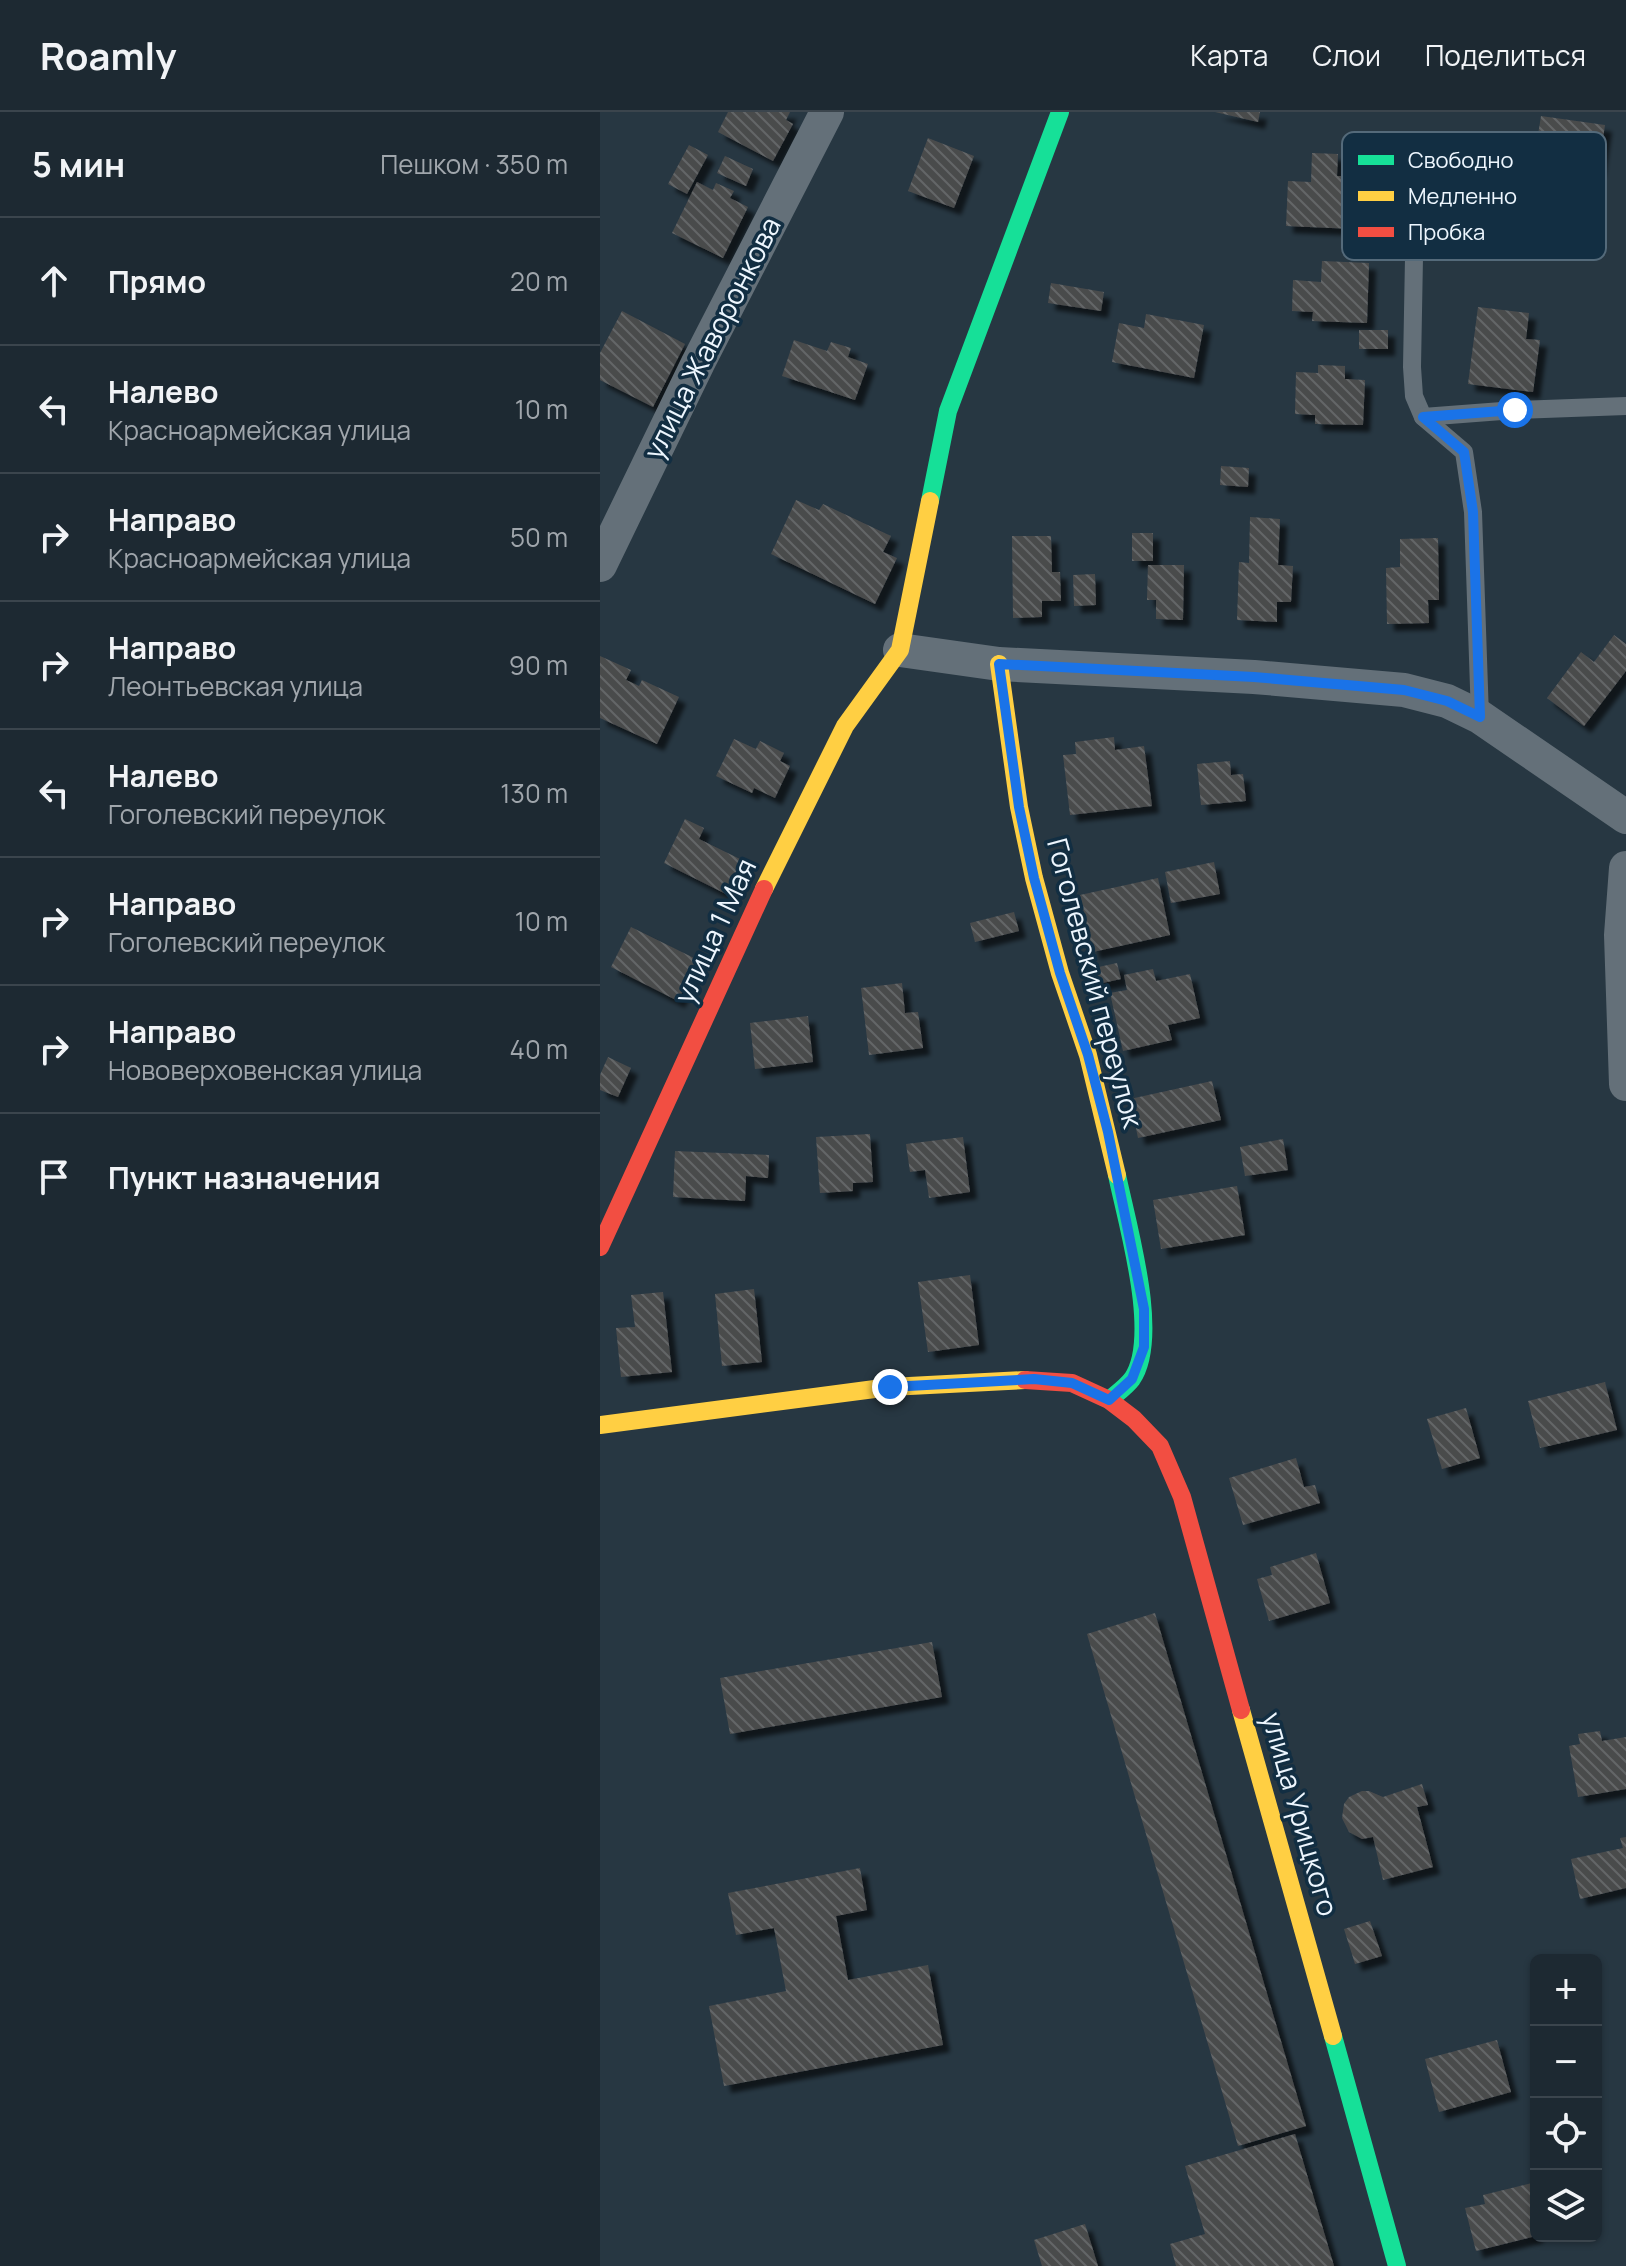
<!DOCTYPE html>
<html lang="ru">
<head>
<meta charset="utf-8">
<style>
	:root { --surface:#1d2932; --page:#25313a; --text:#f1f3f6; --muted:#a0a6ac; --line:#3b454d }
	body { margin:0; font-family:Manrope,sans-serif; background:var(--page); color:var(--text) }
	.controls { position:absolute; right:24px; bottom:24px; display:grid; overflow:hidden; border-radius:12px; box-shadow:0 2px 6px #0004 }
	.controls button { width:72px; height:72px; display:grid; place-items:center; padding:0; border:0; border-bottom:2px solid var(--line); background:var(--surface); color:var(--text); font:40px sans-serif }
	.stop { position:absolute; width:24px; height:24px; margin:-18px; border:6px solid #1a73e8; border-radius:50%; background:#fff }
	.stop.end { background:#1a73e8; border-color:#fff; box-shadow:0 2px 8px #0008 }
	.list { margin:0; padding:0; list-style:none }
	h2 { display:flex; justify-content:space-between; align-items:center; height:104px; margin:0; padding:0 32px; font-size:34px }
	h2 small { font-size:26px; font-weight:400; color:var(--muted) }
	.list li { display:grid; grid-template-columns:52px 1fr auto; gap:24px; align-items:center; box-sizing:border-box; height:128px; padding:0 32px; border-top:2px solid var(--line) }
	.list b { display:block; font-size:30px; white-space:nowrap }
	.list p { margin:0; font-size:26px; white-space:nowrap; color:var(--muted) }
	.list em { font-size:26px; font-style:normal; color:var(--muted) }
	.icon { flex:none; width:44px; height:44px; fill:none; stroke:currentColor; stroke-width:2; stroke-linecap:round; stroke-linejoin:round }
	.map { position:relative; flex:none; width:1026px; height:2154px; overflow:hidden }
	header { display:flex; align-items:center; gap:48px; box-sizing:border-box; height:112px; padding:0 40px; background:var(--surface); border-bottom:2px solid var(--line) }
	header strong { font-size:38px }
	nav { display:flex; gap:44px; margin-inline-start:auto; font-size:28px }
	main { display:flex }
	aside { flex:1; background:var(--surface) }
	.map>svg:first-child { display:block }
	.building { fill:url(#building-back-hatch); filter:url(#shadow) }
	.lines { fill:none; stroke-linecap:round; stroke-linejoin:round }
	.lane { stroke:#647079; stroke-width:18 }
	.street { stroke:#647079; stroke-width:34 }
	.fast { stroke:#16e098; stroke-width:18 }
	.slow { stroke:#ffcf43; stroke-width:18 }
	.jam { stroke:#f24e42; stroke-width:18 }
	.route { stroke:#1a73e8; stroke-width:10 }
	.labels { text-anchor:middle; stroke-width:7; stroke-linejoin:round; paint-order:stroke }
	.street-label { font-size:28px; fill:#edf6fe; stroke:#122e42 }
	.key { fill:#122e42; stroke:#546a7a; stroke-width:2 }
	.key-label { font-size:22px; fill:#edf6fe }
</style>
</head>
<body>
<header>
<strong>Roamly</strong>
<nav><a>Карта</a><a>Слои</a><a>Поделиться</a></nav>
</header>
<main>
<aside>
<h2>5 мин<small>Пешком · 350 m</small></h2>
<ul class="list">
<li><svg class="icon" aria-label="ahead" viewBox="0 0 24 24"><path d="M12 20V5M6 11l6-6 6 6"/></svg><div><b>Прямо</b></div><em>20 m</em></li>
<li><svg class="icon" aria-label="left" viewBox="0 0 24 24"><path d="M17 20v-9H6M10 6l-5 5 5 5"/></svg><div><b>Налево</b><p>Красноармейская улица</p></div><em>10 m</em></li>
<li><svg class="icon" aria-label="right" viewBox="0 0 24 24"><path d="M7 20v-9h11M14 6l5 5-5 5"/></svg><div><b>Направо</b><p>Красноармейская улица</p></div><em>50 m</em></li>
<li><svg class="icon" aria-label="right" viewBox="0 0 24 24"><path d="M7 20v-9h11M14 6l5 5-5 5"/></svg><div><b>Направо</b><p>Леонтьевская улица</p></div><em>90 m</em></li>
<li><svg class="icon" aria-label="left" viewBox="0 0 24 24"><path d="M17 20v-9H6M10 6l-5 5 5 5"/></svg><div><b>Налево</b><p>Гоголевский переулок</p></div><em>130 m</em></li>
<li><svg class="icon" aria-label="right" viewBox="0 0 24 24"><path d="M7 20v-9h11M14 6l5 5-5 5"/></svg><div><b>Направо</b><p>Гоголевский переулок</p></div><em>10 m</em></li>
<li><svg class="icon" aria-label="right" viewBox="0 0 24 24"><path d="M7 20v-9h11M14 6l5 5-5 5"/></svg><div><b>Направо</b><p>Нововерховенская улица</p></div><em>40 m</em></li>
<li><svg class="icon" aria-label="arrive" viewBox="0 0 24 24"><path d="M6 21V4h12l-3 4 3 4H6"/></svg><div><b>Пункт назначения</b></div></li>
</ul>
</aside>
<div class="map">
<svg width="1026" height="2154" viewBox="0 0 1026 2154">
	<defs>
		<pattern id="building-back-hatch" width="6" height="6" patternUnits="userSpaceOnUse" patternTransform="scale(2)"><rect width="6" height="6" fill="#4a4b4c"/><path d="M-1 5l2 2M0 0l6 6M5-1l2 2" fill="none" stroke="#646667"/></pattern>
		<filter id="shadow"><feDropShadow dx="7" dy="7" stdDeviation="2" flood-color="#0009"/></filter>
	</defs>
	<rect width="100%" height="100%" fill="#273742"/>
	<g class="building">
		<polygon points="128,0 190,0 186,8 193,12 173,49 118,20"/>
		<polygon points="615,0 660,0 658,10"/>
		<polygon points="941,4 1005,13 998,58 934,48"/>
		<polygon points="328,26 374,44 354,96 308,79"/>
		<polygon points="89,33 108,43 87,82 68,72"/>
		<polygon points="712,41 738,42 737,64 747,64 747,57 767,58 767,73 779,74 777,118 686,114 688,69 711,70"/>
		<polygon points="125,44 153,57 146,74 117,61"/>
		<polygon points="97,70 113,78 116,71 134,79 130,86 148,95 123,146 72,121"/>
		<polygon points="722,149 769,151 767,211 712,209 713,200 692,199 693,168 721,170"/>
		<polygon points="451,171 504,180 501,199 448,191"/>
		<polygon points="878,195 929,201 926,227 940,228 933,280 868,272"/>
		<polygon points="22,199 85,232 53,295 0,268 0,241"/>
		<polygon points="546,202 604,213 594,266 512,250 519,211 544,216"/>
		<rect x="759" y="218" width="29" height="19"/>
		<polygon points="194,228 227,239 231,230 251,236 248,245 268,252 255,288 182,264"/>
		<polygon points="718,253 745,254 745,267 765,268 763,313 715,312 715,303 695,302 696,260 718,261"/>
		<polygon points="621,354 649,356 648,375 620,373"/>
		<polygon points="196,388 219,398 223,392 291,424 283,440 297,446 275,492 171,442"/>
		<polygon points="650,405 680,407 678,453 693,454 691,490 677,490 677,510 637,508 639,450 649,451"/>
		<rect x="532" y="421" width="21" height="28"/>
		<polygon points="412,424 451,424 452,460 460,460 461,489 442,489 442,505 413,506"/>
		<polygon points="838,426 839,488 828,488 829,511 787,512 786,456 800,455 800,427"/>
		<polygon points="548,453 584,453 583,508 556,507 556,488 547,488"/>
		<polygon points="495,462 496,493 474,494 473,463"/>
		<polygon points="1014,523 1026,532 1026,559 984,614 947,586 981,540 994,550"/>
		<polygon points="0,544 31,558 26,568 39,574 42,568 79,585 57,632 0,606"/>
		<polygon points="514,625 515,638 544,634 552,694 470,703 463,643 476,642 475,630"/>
		<polygon points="134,627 156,637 160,629 184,641 180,649 190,654 175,686 154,676 152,681 116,664"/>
		<polygon points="630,649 631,663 643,662 646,689 601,693 597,652"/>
		<polygon points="85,707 104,716 99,727 142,748 126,782 64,751"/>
		<polygon points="614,750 620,782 571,791 565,760"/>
		<polygon points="558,766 570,823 493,840 480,783"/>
		<polygon points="414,800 419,819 375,830 370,811"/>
		<polygon points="31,815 98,848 78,889 11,855"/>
		<polygon points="517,851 521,867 498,872 494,856"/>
		<polygon points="553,857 556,869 590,862 600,906 568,913 572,928 523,939 510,881 527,878 524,863"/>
		<polygon points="302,871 305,901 318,900 323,936 269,943 261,876"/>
		<polygon points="208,904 213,950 155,957 150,911"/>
		<polygon points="8,945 31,956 18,985 0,978 0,963"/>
		<polygon points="612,969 621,1008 538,1026 530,987"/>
		<polygon points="270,1022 273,1070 253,1071 253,1079 220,1081 216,1025"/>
		<polygon points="363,1025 370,1080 329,1086 325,1058 310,1060 306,1032"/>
		<polygon points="683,1027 688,1058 645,1064 640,1035"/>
		<polygon points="75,1039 169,1043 168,1066 146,1064 145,1089 73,1085"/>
		<polygon points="637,1074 645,1123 561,1137 553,1088"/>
		<polygon points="370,1163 379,1233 328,1240 318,1170"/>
		<polygon points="154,1177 162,1250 122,1254 115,1182"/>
		<polygon points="63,1180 72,1260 21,1265 16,1216 35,1215 31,1183"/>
		<polygon points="1005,1270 1017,1318 940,1336 928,1289"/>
		<polygon points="866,1296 880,1346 842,1357 827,1307"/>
		<polygon points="696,1346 704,1375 715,1373 720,1391 643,1413 629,1366"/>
		<polygon points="716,1441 730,1491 669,1509 657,1467 672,1463 670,1455"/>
		<polygon points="555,1501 706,2014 638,2034 487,1522"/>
		<polygon points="332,1530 342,1585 130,1622 120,1566"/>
		<polygon points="1000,1619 1002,1629 1026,1625 1026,1677 978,1685 969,1634 980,1632 978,1622"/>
		<polygon points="822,1672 828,1693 817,1695 833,1755 783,1768 773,1725 762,1727 749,1720 742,1706 744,1692 749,1685 762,1679 769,1679 783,1685"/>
		<polygon points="1026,1725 1026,1776 980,1787 971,1747 1023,1736 1020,1726"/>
		<polygon points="260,1756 267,1798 236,1804 248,1868 328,1853 343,1933 124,1974 109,1894 186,1879 174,1816 136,1823 128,1781"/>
		<polygon points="770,1809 782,1844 755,1852 744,1817"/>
		<polygon points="897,1928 911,1980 839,2000 825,1947"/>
		<polygon points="695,2022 734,2154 576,2154 570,2132 605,2122 585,2054"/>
		<polygon points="936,2070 936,2124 876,2139 865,2096 885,2092 883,2083"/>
		<polygon points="485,2112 498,2154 442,2154 434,2128"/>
	</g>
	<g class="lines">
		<g class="lane">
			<polyline points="816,36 812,255 814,284 823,305 864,340 873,400 880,605"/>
			<polyline points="823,305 915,298 1026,294"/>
		</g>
		<g class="street">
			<polyline points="0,453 98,251 227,0"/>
			<polyline points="300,538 399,552 654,565 804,578 847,589 880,605 1026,705"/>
			<polyline points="1026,756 1021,823 1026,972"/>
		</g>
		<g class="fast">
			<polyline points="330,389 348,299 460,0"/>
			<path d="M509,1288C516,1282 526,1275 532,1267C561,1225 527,1112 517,1063"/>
			<polyline points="733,1924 797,2154"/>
		</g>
		<g class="slow">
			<polyline points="399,552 419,695 434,766 460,861 488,943 517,1063"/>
			<polyline points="164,777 245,614 300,538 330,389"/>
			<polyline points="0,1313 290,1275 425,1268"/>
			<polyline points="641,1598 733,1924"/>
		</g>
		<g class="jam">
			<polyline points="0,1135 164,777"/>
			<polyline points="425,1268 472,1271 509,1288 534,1307 560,1334 582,1385 641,1598"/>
		</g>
	</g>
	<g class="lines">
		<polyline class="route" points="290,1275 434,1267 472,1271 509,1288 532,1267 544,1235 544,1197 508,1020 488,943 460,861 434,766 419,695 399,552 654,565 804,578 847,589 880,605 873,400 864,340 823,305 915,298"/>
	</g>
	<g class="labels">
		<g class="street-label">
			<text transform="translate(112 226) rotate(-63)" y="10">улица Жаворонкова</text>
			<text transform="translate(115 819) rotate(-65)" y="10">улица 1 Мая</text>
			<text transform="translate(495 871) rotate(75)" y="10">Гоголевский переулок</text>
			<text transform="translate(700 1702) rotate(74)" y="10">улица Урицкого</text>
		</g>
	</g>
	<rect x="742" y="20" width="264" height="128" rx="12" class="key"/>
	<rect x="758" y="43" width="36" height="10" fill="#16e098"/>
	<rect x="758" y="79" width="36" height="10" fill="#ffcf43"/>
	<rect x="758" y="115" width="36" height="10" fill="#f24e42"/>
	<g class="key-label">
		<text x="808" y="56">Свободно</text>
		<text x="808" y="92">Медленно</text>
		<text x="808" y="128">Пробка</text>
	</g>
</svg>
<div class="controls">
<button>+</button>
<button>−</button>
<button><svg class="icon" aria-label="locate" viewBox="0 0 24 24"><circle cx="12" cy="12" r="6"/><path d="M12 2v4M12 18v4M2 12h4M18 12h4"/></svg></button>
<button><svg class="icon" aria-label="layers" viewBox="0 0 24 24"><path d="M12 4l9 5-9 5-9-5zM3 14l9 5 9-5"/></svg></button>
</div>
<div class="stop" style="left:915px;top:298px"></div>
<div class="stop end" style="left:290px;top:1275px"></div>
</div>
</main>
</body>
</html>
